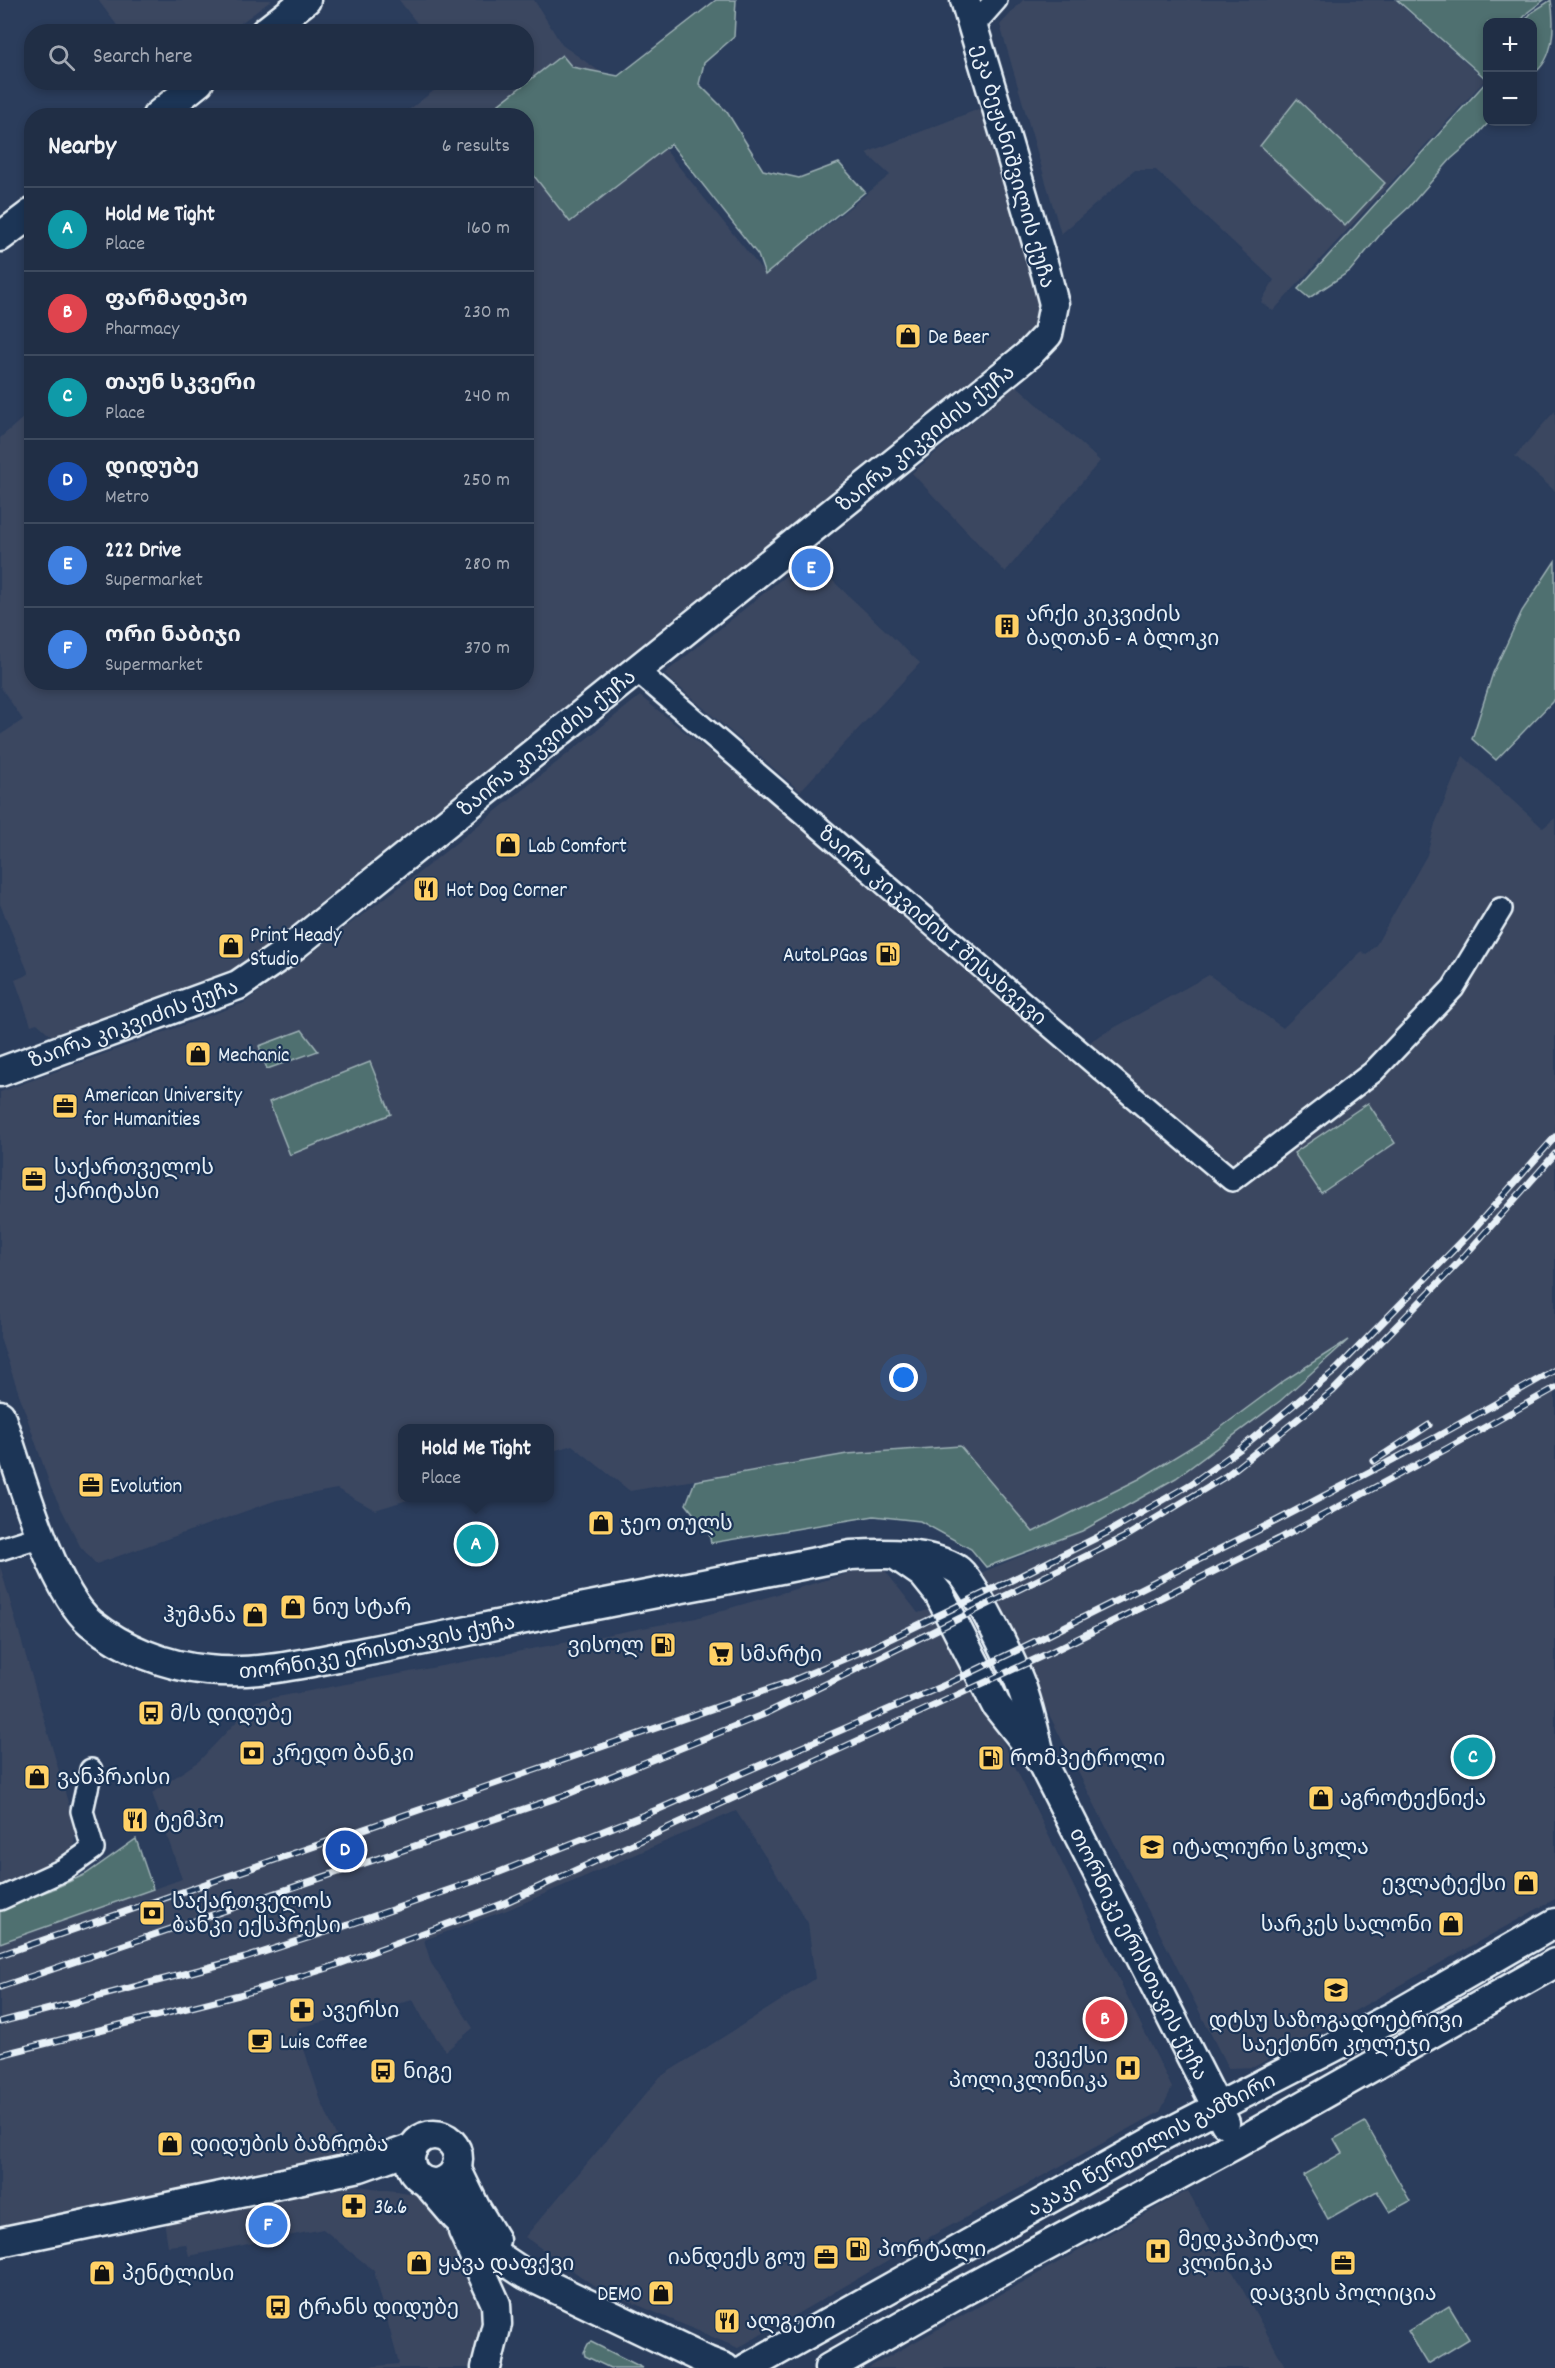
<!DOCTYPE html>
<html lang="en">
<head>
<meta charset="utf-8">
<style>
	:root { --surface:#202e45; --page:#28364c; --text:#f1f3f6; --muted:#a2a8b3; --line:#3d4a5e; --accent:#ffd166 }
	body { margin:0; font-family:Dekko,"Noto Sans Georgian",sans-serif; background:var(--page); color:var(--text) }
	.controls { position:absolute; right:18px; top:18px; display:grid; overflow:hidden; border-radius:12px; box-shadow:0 3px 9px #0003 }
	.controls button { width:54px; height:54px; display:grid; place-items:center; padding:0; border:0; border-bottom:2px solid var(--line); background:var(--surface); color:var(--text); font:30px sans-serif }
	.you { position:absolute; left:904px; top:1378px; width:21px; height:21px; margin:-15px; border:4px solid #fff; border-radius:50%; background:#1a73e8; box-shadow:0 0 0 9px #1a73e833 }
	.badge { display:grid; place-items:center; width:39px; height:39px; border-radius:50%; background:var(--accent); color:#fff; font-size:20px; font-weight:700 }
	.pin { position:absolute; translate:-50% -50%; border:3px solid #fff; box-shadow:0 2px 6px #0006 }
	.popup { position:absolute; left:398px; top:1424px; width:156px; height:78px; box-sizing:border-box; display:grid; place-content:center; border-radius:12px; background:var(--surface); filter:drop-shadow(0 2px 4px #0005); font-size:20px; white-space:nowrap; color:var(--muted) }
	.popup b { font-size:22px; color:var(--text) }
	.popup::after { content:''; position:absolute; left:50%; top:100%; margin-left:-12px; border:12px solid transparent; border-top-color:var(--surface) }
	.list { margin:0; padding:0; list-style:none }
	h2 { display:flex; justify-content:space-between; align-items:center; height:78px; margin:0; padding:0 24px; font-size:26px }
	h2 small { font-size:20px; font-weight:400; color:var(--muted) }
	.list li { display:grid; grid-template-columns:39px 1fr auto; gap:18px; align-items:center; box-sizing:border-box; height:84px; padding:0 24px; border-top:2px solid var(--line) }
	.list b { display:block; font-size:22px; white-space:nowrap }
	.list p { margin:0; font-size:20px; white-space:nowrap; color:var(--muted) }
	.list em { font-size:20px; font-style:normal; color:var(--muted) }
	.icon { flex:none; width:33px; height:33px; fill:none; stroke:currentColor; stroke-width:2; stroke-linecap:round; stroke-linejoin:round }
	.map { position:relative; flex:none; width:1555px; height:2368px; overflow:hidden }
	.search { position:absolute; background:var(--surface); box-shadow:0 3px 9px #0003; left:24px; top:24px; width:510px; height:66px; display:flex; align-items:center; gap:15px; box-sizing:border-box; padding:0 21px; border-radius:24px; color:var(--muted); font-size:22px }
	.panel { position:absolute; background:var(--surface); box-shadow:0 3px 9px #0003; left:24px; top:108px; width:510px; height:582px; border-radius:24px }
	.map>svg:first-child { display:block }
	.built { fill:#3b4761 }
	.green { fill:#4f6f6f; stroke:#9cb0b4; stroke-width:1.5 }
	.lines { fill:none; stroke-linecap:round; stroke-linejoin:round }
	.street-casing { stroke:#e8f1f8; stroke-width:26 }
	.secondary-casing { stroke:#e8f1f8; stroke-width:33 }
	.street { stroke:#1d3557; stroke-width:21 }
	.secondary { stroke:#1d3557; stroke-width:28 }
	.rail-casing { stroke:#e8f1f8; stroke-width:7 }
	.rail { stroke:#1d3557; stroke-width:4.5; stroke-dasharray:14; stroke-linecap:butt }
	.labels { text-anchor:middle; stroke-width:4.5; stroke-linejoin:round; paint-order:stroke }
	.street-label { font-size:21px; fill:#e8f1f8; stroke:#1d3557 }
	.poi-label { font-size:21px; fill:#e8f1f8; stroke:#1d3557; text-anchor:start }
</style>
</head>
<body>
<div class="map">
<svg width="1555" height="2368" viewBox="0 0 1555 2368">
	<rect width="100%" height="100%" fill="#2b3d5c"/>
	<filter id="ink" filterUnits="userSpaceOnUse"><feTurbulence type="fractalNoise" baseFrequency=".0167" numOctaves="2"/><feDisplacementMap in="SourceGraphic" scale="12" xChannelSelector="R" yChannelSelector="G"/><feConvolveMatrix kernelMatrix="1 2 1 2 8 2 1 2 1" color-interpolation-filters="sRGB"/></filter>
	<g filter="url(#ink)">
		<g class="built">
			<polygon points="98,0 272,0 230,31 122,32"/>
			<polygon points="399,0 534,0 562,45 606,76 766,275 890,175 866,153 984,107 1031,263 1038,298 1038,325 268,956 233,976 54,1038 37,1023 31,1025 15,980 29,974 0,904 0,735 23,720 0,686 0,438 31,411 32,682 526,682 526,116 402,115 444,83 526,82 526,32 423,31"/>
			<polygon points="1023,0 1395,0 1485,80 1273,311 1261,302 1274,280 1156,170 1135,170 1061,234 1000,25"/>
			<polygon points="1016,385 1100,461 1005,572 912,473"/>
			<polygon points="1555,411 1555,491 1515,456"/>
			<polygon points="810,556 815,564 920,663 800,791 664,674"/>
			<polygon points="640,696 771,801 1070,1057 1094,1039 1209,975 1283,1028 1362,951 1366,955 1376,945 1427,855 1435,824 1463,756 1543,828 1555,818 1555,1899 1254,2067 1228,2068 978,1574 1082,1531 1176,1478 1280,1401 1346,1341 1285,1380 1208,1437 1139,1479 1033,1532 960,1446 847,1454 630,1491 572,1445 550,1452 550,1428 402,1428 402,1498 414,1498 375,1510 337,1489 277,1500 96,1564 80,1546 51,1488 0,1338 0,1092 244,1003 421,871"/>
			<polygon points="880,1564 918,1613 928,1610 980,1695 1172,2088 1160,2112 926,2239 738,2348 596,2287 525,2237 660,2077 815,1979 808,1923 736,1811 507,1910 424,1940 431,1963 473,2028 446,2051 425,2022 413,2000 297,2028 321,2101 358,2186 424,2195 492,2308 473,2368 353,2368 399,2364 374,2271 323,2229 189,2256 186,2244 168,2246 160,2195 0,2227 0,1943 182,1879 152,1793 199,1761 256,1701 696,1618"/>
			<polygon points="0,1566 75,1827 74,1849 51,1869 0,1887"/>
			<polygon points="1188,2191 1286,2368 868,2368 1176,2197"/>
		</g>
		<g class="green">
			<polygon points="716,0 736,0 734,37 704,63 699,84 727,112 763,170 799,178 839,163 865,192 765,275 758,255 671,144 570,222 527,167 526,116 485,115 562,55 572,67 618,76"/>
			<polygon points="1397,0 1544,0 1528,12 1520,22 1488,22 1486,79"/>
			<path d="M1551,0C1555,25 1555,59 1533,74L1532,22H1524L1531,13Z"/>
			<polygon points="1487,81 1489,122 1473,140 1451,159 1409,207 1384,230 1350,271 1309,298 1298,289"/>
			<polygon points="1297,99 1385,183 1345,226 1260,146"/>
			<polygon points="1555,561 1555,699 1496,760 1472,739 1493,673 1522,611"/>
			<polygon points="302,1030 318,1051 267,1069 259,1046"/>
			<polygon points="370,1062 391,1114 290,1155 269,1102"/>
			<polygon points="1368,1103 1395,1143 1321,1193 1294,1153"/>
			<polygon points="1348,1340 1280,1401 1176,1478 1082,1531 986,1567 971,1549 920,1521 874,1516 711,1543 709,1533 686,1504 695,1481 847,1454 960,1446 1033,1532 1139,1479 1208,1437 1285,1380"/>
			<polygon points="136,1839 153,1889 0,1943 0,1908 51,1890 86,1874"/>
			<polygon points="1365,2122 1410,2201 1390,2212 1377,2191 1328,2219 1303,2175 1342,2153 1334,2139"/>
			<polygon points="1449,2306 1469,2339 1428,2364 1408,2331"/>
			<polygon points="591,2342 643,2368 610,2368 585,2356 584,2352 588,2344"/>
		</g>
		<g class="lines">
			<defs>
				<g id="street">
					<polyline points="973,26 996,0"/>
					<path id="s1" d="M635,669C834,839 1031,1012 1232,1180L1373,1072L1453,988L1501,909"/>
					<polyline points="0,1549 42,1536"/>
					<polyline points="0,1899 63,1870 93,1849 82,1811 91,1770"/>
				</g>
				<g id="secondary">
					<polyline points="265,32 306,0"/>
					<polyline points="157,116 199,82"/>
					<polyline points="0,237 32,213"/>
					<path id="s2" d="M0,1072L238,985L285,953L1028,355L1048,334L1054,304L1046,273L965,0"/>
					<path id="s3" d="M0,1415C18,1467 51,1590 91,1623C123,1649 166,1666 207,1670C252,1675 298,1665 343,1656C389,1647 436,1638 482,1628C605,1602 728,1580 851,1555C884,1553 930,1552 958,1570C972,1578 1017,1672 1023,1691C1031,1714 1036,1739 1042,1763"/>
					<path id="s4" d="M897,1556L923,1574L939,1594L996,1705L1042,1763L1225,2123"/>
					<circle cx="434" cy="2159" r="24"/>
					<polyline points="456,2168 475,2207 495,2240"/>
					<polyline points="426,2182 455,2216 495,2254 525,2274 707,2361 725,2368"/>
					<polyline points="463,2231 496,2304 497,2324 486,2368"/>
					<polyline points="0,2242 360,2167 413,2148"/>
					<path id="s5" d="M747,2368L1156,2139L1392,2017L1555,1923"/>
					<polyline points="829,2368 960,2293 1236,2144 1555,1963"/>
				</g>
			</defs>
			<use href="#street" class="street-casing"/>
			<use href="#secondary" class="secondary-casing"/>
			<use href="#street" class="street"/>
			<use href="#secondary" class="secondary"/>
			<defs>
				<g id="rail">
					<polyline points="1374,1461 1429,1425"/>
					<polyline points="0,1955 789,1682 875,1646 1022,1575 1108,1532 1191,1484 1240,1449 1336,1370 1470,1233 1555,1137"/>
					<polyline points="0,1987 565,1795 767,1713 1125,1537 1226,1476 1333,1391 1459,1262 1555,1154"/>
					<polyline points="0,2022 245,1958 351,1924 492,1875 659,1809 945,1685 1042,1638 1276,1521 1438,1436 1555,1370"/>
					<polyline points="0,2055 239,1995 328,1968 502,1904 1049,1653 1279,1539 1448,1448 1555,1388"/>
				</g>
			</defs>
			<use href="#rail" class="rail-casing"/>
			<use href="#rail" class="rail"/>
		</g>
	</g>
	<defs>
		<symbol id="shop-square" viewBox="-11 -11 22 22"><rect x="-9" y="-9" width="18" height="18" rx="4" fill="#ffd166" stroke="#1d3557"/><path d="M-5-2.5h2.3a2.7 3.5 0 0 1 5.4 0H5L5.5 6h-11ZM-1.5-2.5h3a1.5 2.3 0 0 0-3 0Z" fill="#111"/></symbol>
		<symbol id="building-square" viewBox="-11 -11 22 22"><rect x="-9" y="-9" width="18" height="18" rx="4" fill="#ffd166" stroke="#1d3557"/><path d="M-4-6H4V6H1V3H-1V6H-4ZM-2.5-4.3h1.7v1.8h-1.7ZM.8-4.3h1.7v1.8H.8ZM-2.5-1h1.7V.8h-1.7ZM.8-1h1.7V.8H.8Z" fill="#111"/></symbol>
		<symbol id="restaurant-square" viewBox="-11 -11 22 22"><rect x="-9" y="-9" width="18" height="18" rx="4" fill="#ffd166" stroke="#1d3557"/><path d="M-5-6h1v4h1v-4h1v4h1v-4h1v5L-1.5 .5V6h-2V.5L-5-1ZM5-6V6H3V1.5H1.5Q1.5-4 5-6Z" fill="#111"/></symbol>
		<symbol id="fuel-square" viewBox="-11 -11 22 22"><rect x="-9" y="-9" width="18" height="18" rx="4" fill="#ffd166" stroke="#1d3557"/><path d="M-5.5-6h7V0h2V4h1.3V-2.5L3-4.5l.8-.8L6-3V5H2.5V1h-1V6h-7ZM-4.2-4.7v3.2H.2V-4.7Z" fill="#111"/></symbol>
		<symbol id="office-square" viewBox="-11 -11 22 22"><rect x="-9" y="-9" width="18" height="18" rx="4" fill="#ffd166" stroke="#1d3557"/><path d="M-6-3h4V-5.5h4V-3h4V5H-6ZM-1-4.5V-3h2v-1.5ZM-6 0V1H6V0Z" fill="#111"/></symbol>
		<symbol id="supermarket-square" viewBox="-11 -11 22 22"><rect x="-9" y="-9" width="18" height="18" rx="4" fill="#ffd166" stroke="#1d3557"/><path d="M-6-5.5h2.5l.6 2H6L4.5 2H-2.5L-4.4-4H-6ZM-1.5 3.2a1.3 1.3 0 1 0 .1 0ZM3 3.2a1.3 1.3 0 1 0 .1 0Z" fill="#111"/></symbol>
		<symbol id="bus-square" viewBox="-11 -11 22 22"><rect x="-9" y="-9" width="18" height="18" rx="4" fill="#ffd166" stroke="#1d3557"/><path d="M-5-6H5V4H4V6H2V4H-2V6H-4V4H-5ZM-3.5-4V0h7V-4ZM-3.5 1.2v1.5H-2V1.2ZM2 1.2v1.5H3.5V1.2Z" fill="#111"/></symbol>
		<symbol id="bank-square" viewBox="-11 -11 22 22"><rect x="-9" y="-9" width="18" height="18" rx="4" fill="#ffd166" stroke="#1d3557"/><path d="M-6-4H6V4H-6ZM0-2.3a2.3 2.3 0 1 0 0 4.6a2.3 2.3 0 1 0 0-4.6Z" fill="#111"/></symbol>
		<symbol id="school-square" viewBox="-11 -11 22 22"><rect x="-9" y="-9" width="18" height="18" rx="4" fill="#ffd166" stroke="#1d3557"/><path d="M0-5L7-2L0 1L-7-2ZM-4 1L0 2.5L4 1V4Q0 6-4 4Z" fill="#111"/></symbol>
		<symbol id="university-square" viewBox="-11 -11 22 22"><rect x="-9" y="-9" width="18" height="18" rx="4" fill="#ffd166" stroke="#1d3557"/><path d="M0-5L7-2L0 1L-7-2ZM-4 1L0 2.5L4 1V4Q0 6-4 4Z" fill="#111"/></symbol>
		<symbol id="pharmacy-square" viewBox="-11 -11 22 22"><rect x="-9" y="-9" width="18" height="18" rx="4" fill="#ffd166" stroke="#1d3557"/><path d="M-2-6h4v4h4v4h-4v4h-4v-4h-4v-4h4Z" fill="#111"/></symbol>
		<symbol id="cafe-square" viewBox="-11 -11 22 22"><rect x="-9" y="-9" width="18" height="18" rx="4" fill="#ffd166" stroke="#1d3557"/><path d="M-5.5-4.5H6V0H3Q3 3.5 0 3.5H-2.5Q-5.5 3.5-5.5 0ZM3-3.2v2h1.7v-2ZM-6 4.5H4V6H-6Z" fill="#111"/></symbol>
		<symbol id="hospital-square" viewBox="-11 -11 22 22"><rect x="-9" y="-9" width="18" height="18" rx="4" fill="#ffd166" stroke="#1d3557"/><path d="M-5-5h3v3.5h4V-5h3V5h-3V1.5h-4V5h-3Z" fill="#111"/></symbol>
	</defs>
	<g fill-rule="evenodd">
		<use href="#shop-square" x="893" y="321" width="30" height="30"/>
		<use href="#building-square" x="992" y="611" width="30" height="30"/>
		<use href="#shop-square" x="493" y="830" width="30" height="30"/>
		<use href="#restaurant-square" x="411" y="874" width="30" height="30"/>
		<use href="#shop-square" x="216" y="931" width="30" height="30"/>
		<use href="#fuel-square" x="873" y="939" width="30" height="30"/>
		<use href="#shop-square" x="183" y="1039" width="30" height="30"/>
		<use href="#office-square" x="50" y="1091" width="30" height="30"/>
		<use href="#office-square" x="19" y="1164" width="30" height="30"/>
		<use href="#office-square" x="76" y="1470" width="30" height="30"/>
		<use href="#shop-square" x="586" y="1508" width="30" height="30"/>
		<use href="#shop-square" x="278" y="1592" width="30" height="30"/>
		<use href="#shop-square" x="240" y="1600" width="30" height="30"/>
		<use href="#fuel-square" x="648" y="1630" width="30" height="30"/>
		<use href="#supermarket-square" x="706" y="1639" width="30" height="30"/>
		<use href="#bus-square" x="136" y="1698" width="30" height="30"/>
		<use href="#bank-square" x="237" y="1738" width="30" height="30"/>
		<use href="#fuel-square" x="976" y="1743" width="30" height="30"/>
		<use href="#shop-square" x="22" y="1762" width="30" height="30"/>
		<use href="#shop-square" x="1306" y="1783" width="30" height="30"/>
		<use href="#restaurant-square" x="120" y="1805" width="30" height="30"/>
		<use href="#school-square" x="1137" y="1832" width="30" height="30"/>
		<use href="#shop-square" x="1511" y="1868" width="30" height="30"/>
		<use href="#bank-square" x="137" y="1898" width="30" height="30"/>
		<use href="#shop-square" x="1436" y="1909" width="30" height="30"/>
		<use href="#university-square" x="1321" y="1975" width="30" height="30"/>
		<use href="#pharmacy-square" x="287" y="1995" width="30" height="30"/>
		<use href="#cafe-square" x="245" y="2026" width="30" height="30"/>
		<use href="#hospital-square" x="1113" y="2053" width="30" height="30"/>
		<use href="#bus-square" x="368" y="2056" width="30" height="30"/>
		<use href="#shop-square" x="155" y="2129" width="30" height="30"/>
		<use href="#pharmacy-square" x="339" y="2191" width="30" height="30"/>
		<use href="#fuel-square" x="843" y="2234" width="30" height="30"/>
		<use href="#hospital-square" x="1143" y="2236" width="30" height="30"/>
		<use href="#office-square" x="811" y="2242" width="30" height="30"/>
		<use href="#shop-square" x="404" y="2248" width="30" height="30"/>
		<use href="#office-square" x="1328" y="2248" width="30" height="30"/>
		<use href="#shop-square" x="87" y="2258" width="30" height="30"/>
		<use href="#shop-square" x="646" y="2278" width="30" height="30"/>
		<use href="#bus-square" x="263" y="2292" width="30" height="30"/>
		<use href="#restaurant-square" x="712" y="2306" width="30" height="30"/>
	</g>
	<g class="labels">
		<g class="street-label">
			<text transform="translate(1014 166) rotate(74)" y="7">ეკა ბეჟანიშვილის ქუჩა</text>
			<text dy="7" stroke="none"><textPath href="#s2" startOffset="1132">ზაირა კიკვიძის ქუჩა</textPath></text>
			<text dy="7" stroke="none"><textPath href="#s2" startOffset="646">ზაირა კიკვიძის ქუჩა</textPath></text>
			<text dy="7" stroke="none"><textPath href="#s1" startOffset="393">ზაირა კიკვიძის I შესახვევი</textPath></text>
			<text dy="7" stroke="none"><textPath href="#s2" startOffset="142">ზაირა კიკვიძის ქუჩა</textPath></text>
			<text dy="7" stroke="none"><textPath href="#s3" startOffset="528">თორნიკე ერისთავის ქუჩა</textPath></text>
			<text dy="7" stroke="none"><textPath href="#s4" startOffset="470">თორნიკე ერისთავის ქუჩა</textPath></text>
			<text dy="7" stroke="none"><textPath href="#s5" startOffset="462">აკაკი წერეთლის გამზირი</textPath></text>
		</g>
		<g class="poi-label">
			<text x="928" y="343">De Beer</text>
			<text x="1026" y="621">არქი კიკვიძის<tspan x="1026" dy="24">ბაღთან - A ბლოკი</tspan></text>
			<text x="528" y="852">Lab Comfort</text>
			<text x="446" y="896">Hot Dog Corner</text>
			<text x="250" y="941">Print Heady<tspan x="250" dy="24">Studio</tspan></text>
			<text x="868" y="961" text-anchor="end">AutoLPGas</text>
			<text x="218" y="1061">Mechanic</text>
			<text x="84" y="1101">American University<tspan x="84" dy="24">for Humanities</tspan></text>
			<text x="54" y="1174">საქართველოს<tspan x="54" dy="24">ქარიტასი</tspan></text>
			<text x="110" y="1492">Evolution</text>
			<text x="620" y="1530">ჯეო თულს</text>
			<text x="312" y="1614">ნიუ სტარ</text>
			<text x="236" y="1622" text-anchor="end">ჰუმანა</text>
			<text x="644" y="1652" text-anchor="end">ვისოლ</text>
			<text x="740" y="1661">სმარტი</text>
			<text x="170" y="1720">მ/ს დიდუბე</text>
			<text x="272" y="1760">კრედო ბანკი</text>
			<text x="1010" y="1765">რომპეტროლი</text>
			<text x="57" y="1784">ვანპრაისი</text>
			<text x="1340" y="1805">აგროტექნიქა</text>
			<text x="154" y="1827">ტემპო</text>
			<text x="1172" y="1854">იტალიური სკოლა</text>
			<text x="1506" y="1890" text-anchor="end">ევლატექსი</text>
			<text x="172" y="1908">საქართველოს<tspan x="172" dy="24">ბანკი ექსპრესი</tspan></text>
			<text x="1432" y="1931" text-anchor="end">სარკეს სალონი</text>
			<text x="322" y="2017">ავერსი</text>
			<text x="1336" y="2027" text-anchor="middle">დტსუ საზოგადოებრივი<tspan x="1336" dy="24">საექთნო კოლეჯი</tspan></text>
			<text x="280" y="2048">Luis Coffee</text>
			<text x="1108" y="2063" text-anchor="end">ევექსი<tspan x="1108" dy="24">პოლიკლინიკა</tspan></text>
			<text x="403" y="2078">ნიგე</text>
			<text x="190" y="2151">დიდუბის ბაზრობა</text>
			<text x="374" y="2213">36.6</text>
			<text x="1178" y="2246">მედკაპიტალ<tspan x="1178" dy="24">კლინიკა</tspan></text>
			<text x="878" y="2256">პორტალი</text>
			<text x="806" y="2264" text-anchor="end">იანდექს გოუ</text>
			<text x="438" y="2270">ყავა დაფქვი</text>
			<text x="122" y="2280">პენტლისი</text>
			<text x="642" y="2300" text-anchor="end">DEMO</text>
			<text x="1343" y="2300" text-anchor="middle">დაცვის პოლიცია</text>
			<text x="298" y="2314">ტრანს დიდუბე</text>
			<text x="746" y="2328">ალგეთი</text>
		</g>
	</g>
</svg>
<div class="controls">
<button>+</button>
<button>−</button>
</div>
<div class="you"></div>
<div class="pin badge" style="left:476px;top:1544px;background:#0f9aa8">A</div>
<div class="popup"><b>Hold Me Tight</b>Place</div>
<div class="pin badge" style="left:1105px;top:2019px;background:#e0444e">B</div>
<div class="pin badge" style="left:1473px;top:1757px;background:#0f9aa8">C</div>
<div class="pin badge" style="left:345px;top:1850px;background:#1a4fb4">D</div>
<div class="pin badge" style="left:811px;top:568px;background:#3f7fe0">E</div>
<div class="pin badge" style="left:268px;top:2225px;background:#3f7fe0">F</div>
<div class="search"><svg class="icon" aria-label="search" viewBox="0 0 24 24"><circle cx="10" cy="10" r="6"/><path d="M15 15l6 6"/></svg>Search here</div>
<section class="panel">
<h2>Nearby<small>6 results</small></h2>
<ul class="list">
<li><span class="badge" style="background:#0f9aa8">A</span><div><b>Hold Me Tight</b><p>Place</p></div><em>160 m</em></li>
<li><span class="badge" style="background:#e0444e">B</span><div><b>ფარმადეპო</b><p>Pharmacy</p></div><em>230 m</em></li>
<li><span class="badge" style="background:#0f9aa8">C</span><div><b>თაუნ სკვერი</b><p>Place</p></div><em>240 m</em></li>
<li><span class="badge" style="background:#1a4fb4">D</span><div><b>დიდუბე</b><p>Metro</p></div><em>250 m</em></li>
<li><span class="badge" style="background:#3f7fe0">E</span><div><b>222 Drive</b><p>Supermarket</p></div><em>280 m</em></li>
<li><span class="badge" style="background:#3f7fe0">F</span><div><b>ორი ნაბიჯი</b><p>Supermarket</p></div><em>370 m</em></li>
</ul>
</section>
</div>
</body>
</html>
